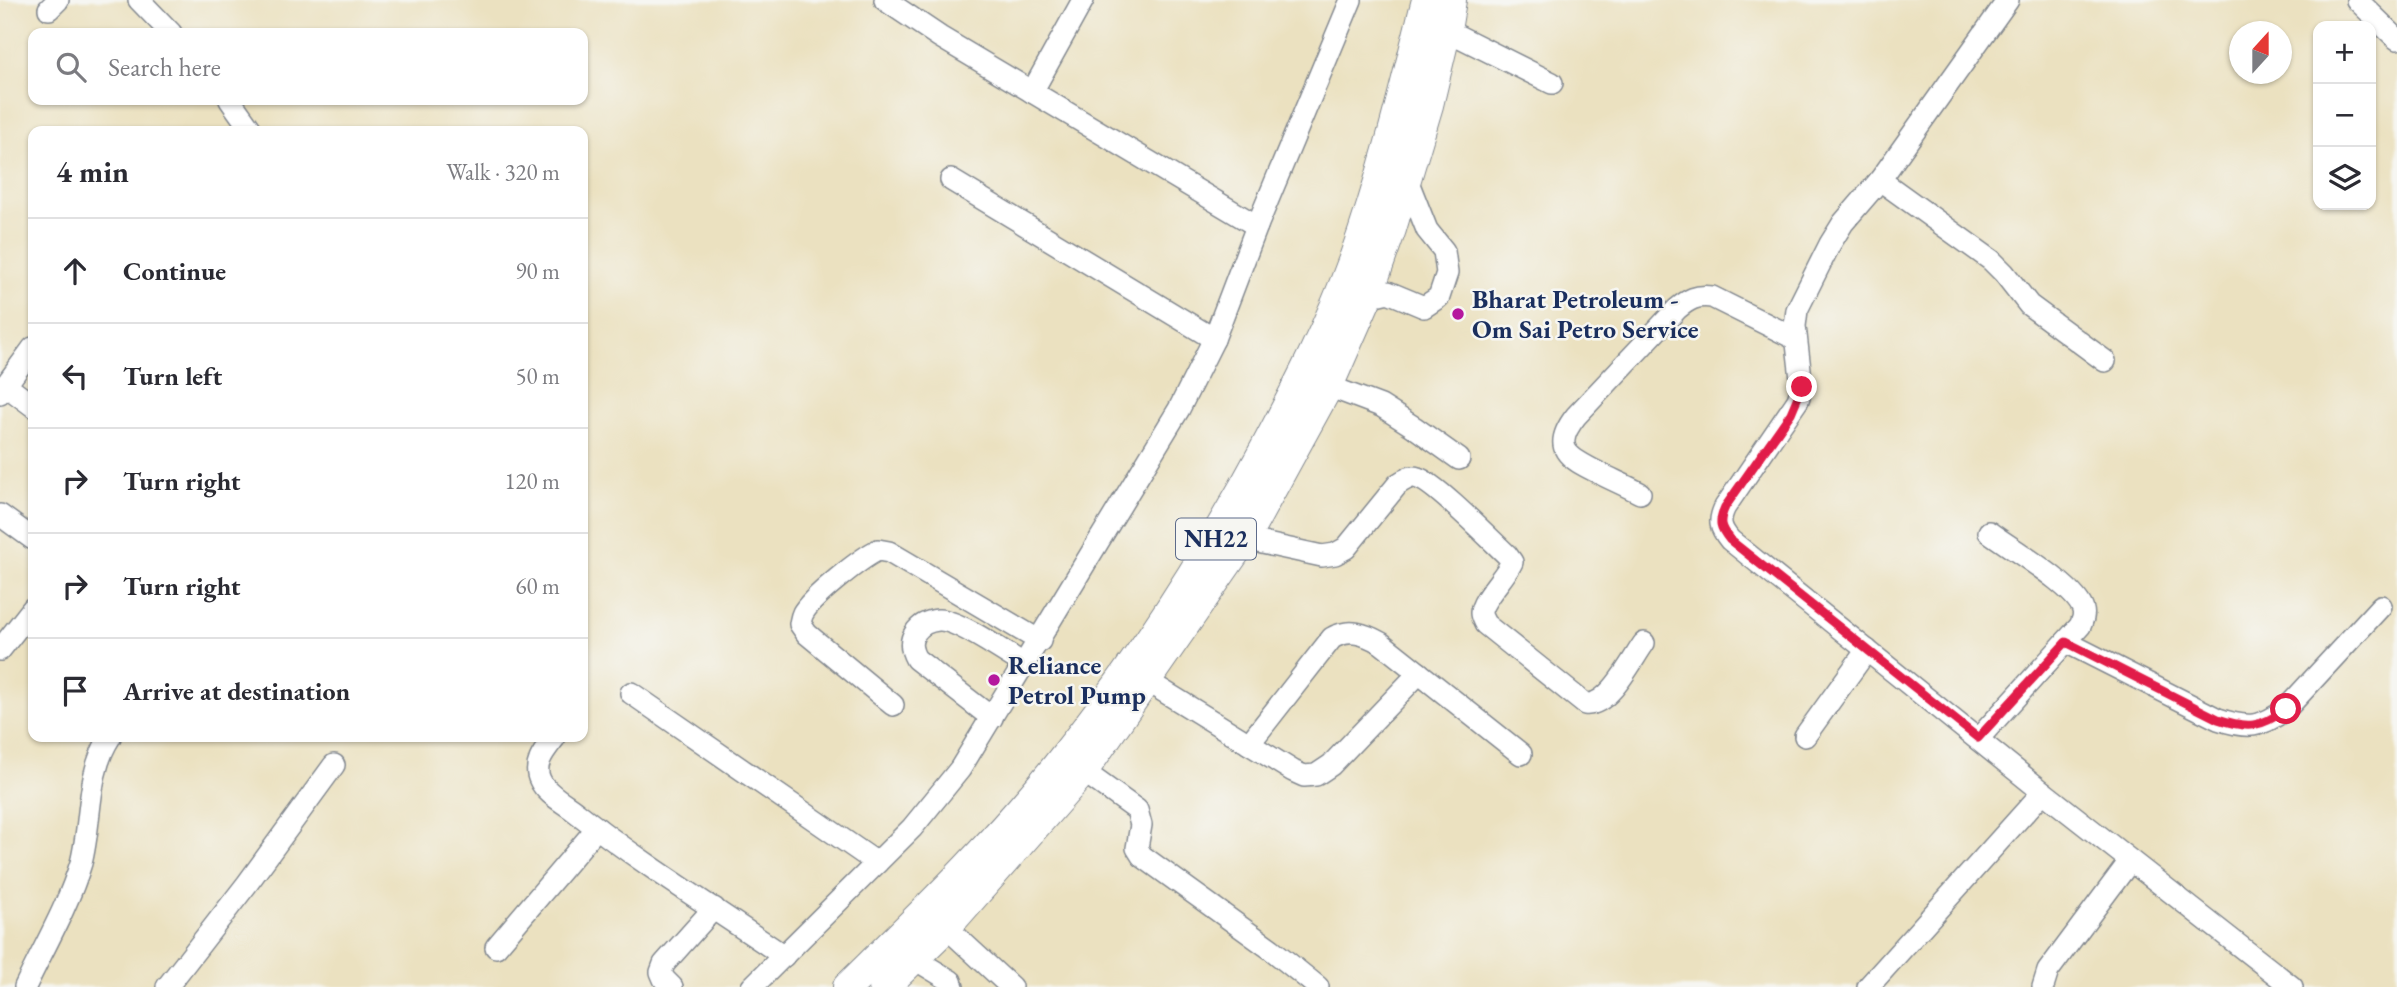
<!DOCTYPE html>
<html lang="en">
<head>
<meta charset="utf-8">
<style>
	:root { --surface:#fff; --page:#f2f2f3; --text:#2b2b33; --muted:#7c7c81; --line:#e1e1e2 }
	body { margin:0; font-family:"EB Garamond",serif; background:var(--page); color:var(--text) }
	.controls { position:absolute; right:21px; top:21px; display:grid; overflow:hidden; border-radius:14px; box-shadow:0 2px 5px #0004 }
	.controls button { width:63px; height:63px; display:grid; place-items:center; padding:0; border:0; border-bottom:2px solid var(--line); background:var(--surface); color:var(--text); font:35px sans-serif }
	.compass { position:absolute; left:2229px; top:21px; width:63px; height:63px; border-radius:50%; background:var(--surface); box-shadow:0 2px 5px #0004; rotate:21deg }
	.stop { position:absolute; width:21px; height:21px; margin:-16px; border:5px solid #e11d48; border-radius:50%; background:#fff }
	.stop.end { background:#e11d48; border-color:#fff; box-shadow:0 2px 7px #0008 }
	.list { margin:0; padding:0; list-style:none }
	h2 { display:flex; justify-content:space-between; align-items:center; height:91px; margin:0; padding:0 28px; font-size:30px }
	h2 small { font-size:23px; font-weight:400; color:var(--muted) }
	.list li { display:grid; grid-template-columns:46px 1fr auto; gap:21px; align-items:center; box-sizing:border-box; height:105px; padding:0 28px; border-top:2px solid var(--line) }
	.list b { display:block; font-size:26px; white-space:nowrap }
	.list em { font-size:23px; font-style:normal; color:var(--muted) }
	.icon { flex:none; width:38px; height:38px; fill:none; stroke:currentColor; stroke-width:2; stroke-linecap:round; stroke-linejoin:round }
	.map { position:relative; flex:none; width:2397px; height:987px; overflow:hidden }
	.search { position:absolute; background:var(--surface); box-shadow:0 2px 5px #0004; left:28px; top:28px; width:560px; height:77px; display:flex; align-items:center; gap:18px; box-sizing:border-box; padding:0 24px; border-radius:14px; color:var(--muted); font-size:26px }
	.panel { position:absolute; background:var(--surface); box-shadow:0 2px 5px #0004; left:28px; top:126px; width:560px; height:616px; border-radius:14px }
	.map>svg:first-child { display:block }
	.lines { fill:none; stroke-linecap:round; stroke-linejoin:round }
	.minor-casing { stroke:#83888f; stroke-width:24 }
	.highway-casing { stroke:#83888f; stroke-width:32 }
	.minor { stroke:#fff; stroke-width:21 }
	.highway { stroke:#fff; stroke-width:30 }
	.route { stroke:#e11d48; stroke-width:9 }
	.poi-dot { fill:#b5179e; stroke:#f6f6f2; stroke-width:2.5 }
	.labels { text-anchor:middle; stroke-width:5; stroke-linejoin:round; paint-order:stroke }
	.shield { fill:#f6f6f2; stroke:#5d6b8a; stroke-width:2 }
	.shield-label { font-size:24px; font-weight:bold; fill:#1b2f5e }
	.poi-label { font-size:26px; font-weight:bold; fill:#1b2f5e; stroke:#f6f6f2; text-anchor:start }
</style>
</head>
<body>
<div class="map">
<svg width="2397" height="987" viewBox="0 0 2397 987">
	<rect width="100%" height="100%" fill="#f6f6f2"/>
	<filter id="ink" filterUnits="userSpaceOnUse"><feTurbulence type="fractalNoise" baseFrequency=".0143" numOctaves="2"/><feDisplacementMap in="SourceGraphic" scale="14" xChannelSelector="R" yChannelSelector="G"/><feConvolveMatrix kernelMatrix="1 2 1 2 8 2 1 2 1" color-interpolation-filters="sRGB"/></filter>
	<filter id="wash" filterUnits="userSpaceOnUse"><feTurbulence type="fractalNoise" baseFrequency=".00686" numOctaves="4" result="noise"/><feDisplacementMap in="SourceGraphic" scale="28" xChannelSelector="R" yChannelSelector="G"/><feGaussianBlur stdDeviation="1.57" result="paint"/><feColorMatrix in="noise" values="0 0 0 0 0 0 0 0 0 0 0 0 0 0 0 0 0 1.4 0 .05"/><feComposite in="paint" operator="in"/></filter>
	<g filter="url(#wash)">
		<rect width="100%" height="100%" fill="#ebe1c0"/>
	</g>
	<g filter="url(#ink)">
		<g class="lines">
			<defs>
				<g id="minor">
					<polyline points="139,0 171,33"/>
					<polyline points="885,0 940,37 1257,226"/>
					<path d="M2008,0L1880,180L1843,223L1830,244L1797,310L1795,326L1802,387L1798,400L1725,507C1718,521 1720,528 1730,540L2043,792L2292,987"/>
					<polyline points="2357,0 2397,39"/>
					<polyline points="49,9 58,0"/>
					<polyline points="1446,30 1552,83"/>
					<polyline points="1032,92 1083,0"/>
					<polyline points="230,100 252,131"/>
					<polyline points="951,180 1214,339"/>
					<polyline points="1880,180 1991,260 2004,273 2029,305 2105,361"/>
					<polyline points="1367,297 1388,292 1424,307 1439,297 1447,273 1444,251 1427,230 1406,177"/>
					<polyline points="5,385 33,406"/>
					<polyline points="1328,386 1381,406 1414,427 1459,459"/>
					<polyline points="0,393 33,348"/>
					<path d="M1640,493C1627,486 1613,480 1599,473C1569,458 1550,449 1576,416L1677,309C1689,299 1696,295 1712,297L1796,339"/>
					<polyline points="0,515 33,539"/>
					<path d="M1244,539L1322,556L1335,554L1346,548L1398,484C1405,480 1410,475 1418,478C1435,483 1491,540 1507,555L1512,562C1506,576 1481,600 1481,613C1481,617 1484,621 1485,624L1585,704C1609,707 1631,661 1644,643"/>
					<path d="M2066,642L2218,719C2248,729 2261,728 2286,709L2381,606"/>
					<polyline points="0,650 33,608"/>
					<polyline points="1147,681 1293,771 1304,776 1316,775 1331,765 1419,673"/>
					<polyline points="631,693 877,863"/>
					<path d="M893,705L807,634L800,624C801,619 801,617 803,613C812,597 861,558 878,550L889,552L1040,641"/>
					<path d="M992,718L916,659C911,650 909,642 915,633C920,625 928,621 938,620C956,618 1007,654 1025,665"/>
					<polyline points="1805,736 1867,650"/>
					<path d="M555,737C546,749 532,764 540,780C546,794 565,803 576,812C642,864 715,909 784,956"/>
					<path d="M1978,739L2080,626C2082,621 2085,617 2083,610C2077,587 2010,548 1989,532"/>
					<path d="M1249,744L1332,638C1350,628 1365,634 1381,643L1521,754"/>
					<polyline points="1083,771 1137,810 1141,825 1137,848 1142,856 1271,949 1318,987"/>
					<polyline points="946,927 1011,987"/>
					<polyline points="496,947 597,828"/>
					<polyline points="913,958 951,981 953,987"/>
					<path d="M25,987C44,947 68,906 81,863C92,821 86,774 110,737"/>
					<polyline points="167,987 247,884 334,765"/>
					<polyline points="672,987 664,979 661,972 664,964 714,908"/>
					<polyline points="752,987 912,828 960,769 1179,409 1214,339 1257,226 1351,0"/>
					<polyline points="1868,987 2043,792"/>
					<polyline points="2043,987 2048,971 2130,861"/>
				</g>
				<g id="highway">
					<path d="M848,987C920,916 994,845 1057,766C1136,667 1205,561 1265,449C1298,387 1330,325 1354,259C1384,175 1405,87 1427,0"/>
					<polyline points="884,987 946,927 1083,771 1244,539 1328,386 1367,297 1391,229 1428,105 1446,30 1451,0"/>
				</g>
			</defs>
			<use href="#minor" class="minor-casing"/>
			<use href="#highway" class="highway-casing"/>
			<use href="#minor" class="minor"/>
			<use href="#highway" class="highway"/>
		</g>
	</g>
	<g class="lines" filter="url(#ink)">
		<path class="route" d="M1802,387L1791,413L1725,507C1718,522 1720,528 1730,540L1978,738L2066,642L2218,719C2247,729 2261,728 2286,709"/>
	</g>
	<g class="poi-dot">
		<circle cx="1458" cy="314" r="7"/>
		<circle cx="994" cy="680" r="7"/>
	</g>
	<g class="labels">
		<rect class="shield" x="1176" y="518.5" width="80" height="41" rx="5"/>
		<g class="shield-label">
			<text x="1216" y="547">NH22</text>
		</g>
		<g class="poi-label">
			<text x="1472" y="308">Bharat Petroleum -<tspan x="1472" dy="30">Om Sai Petro Service</tspan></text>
			<text x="1008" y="674">Reliance<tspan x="1008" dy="30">Petrol Pump</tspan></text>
		</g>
	</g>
</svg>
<div class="controls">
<button>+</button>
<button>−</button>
<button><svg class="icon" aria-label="layers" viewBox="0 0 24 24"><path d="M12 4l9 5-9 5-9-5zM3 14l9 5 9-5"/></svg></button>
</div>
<svg class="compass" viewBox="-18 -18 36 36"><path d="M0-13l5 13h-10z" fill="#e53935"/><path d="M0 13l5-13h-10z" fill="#7c7c81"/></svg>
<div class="stop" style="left:2286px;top:709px"></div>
<div class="stop end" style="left:1802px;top:387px"></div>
<div class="search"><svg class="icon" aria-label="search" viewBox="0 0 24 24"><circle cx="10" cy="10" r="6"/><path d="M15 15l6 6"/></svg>Search here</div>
<section class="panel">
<h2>4 min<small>Walk · 320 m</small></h2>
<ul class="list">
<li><svg class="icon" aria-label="ahead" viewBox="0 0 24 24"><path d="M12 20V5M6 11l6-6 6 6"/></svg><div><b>Continue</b></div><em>90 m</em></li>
<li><svg class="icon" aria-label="left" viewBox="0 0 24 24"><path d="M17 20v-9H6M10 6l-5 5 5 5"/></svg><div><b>Turn left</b></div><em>50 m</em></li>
<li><svg class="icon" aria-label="right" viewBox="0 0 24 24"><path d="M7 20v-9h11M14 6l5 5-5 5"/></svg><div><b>Turn right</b></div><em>120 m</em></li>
<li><svg class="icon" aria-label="right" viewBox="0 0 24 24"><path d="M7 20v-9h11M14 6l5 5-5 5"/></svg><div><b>Turn right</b></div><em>60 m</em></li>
<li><svg class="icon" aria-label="arrive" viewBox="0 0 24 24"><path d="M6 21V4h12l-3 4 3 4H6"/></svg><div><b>Arrive at destination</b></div></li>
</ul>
</section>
</div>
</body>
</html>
